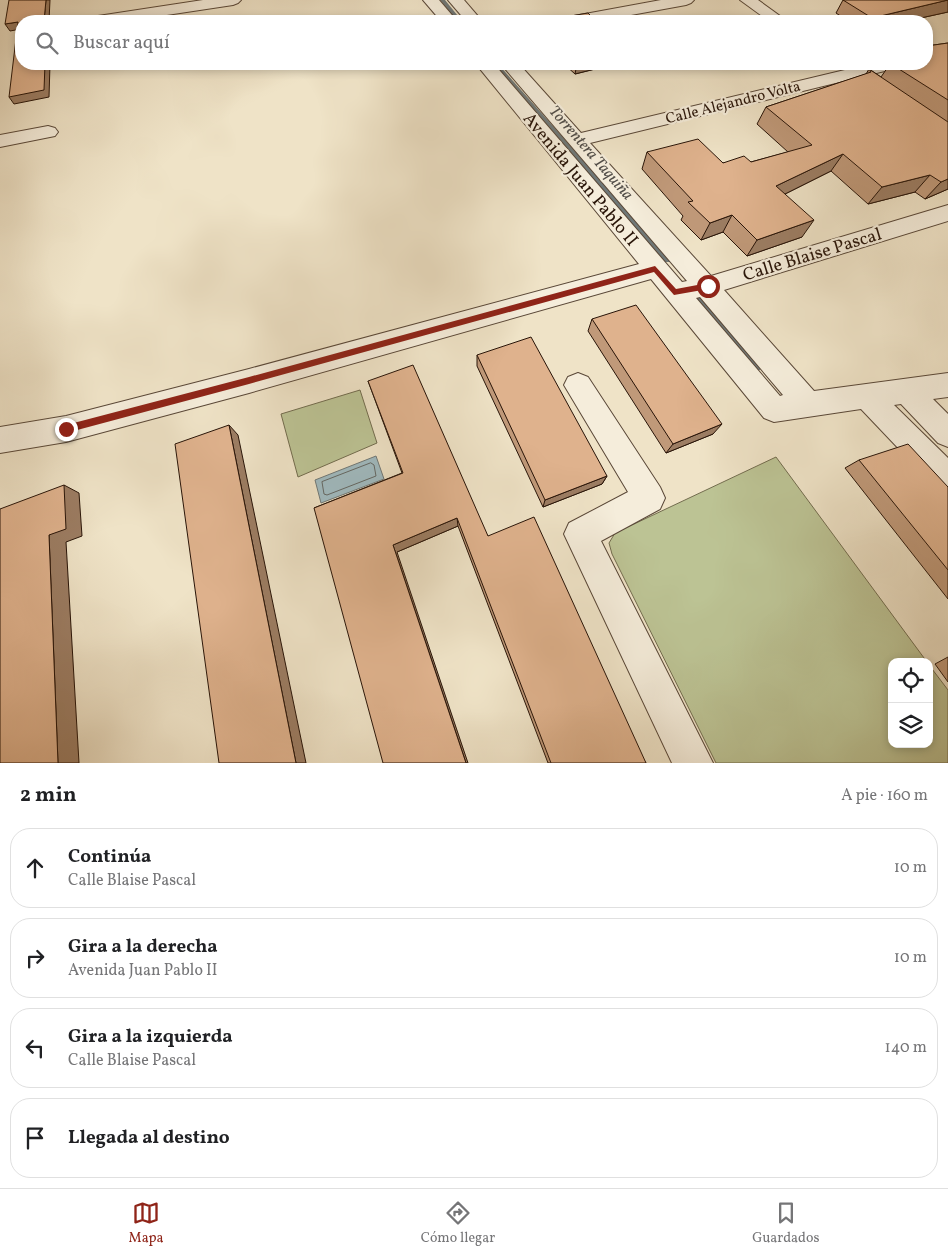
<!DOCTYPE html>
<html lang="es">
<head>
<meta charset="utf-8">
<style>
	:root { --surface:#fff; --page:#f2f2f2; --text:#202124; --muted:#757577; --line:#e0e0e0; --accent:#8f2418 }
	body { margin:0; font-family:Vollkorn,serif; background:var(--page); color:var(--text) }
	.controls { position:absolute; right:15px; bottom:15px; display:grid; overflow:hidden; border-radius:10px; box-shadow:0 2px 8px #0003 }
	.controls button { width:45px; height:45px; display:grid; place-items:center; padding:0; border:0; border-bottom:1px solid var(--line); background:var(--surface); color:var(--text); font:25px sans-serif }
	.stop { position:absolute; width:15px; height:15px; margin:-11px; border:4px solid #8f2418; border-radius:50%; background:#fff }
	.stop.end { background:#8f2418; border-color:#fff; box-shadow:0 1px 5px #0008 }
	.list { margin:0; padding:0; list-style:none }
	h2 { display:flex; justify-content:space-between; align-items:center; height:65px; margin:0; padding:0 20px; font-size:21px }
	h2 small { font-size:16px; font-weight:400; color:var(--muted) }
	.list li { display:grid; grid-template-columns:32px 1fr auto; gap:15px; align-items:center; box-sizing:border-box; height:80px; margin:0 10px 10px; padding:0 10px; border:1px solid var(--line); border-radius:20px }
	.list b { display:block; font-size:19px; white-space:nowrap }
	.list p { margin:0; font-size:16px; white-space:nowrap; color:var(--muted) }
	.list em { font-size:16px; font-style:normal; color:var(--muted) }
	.icon { flex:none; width:28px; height:28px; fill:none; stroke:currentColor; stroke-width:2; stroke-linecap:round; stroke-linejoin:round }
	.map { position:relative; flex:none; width:948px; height:763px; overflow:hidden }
	.search { position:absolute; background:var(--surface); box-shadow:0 2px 8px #0003; left:15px; right:15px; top:15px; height:55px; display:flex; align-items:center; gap:12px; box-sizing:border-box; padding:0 18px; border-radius:20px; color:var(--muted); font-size:19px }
	.sheet { height:425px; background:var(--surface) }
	nav { display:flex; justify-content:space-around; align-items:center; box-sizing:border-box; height:70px; border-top:1px solid var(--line); background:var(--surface); font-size:14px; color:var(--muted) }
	nav a { display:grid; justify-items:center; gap:2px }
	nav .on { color:var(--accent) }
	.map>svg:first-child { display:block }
	.green { fill:#bcc394; stroke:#726c4e }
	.water { fill:#a0bbc1; stroke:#707877 }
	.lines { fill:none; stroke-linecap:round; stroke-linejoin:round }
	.shore { stroke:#646864; stroke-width:1 }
	.stream { fill:#707877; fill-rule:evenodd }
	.minor-casing { stroke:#5a4838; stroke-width:2 }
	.minor { fill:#f5eddb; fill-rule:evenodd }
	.wall { fill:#c09979; stroke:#281408 }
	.shaded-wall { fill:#9c7d63; stroke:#281408 }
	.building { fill:#dfb28d; stroke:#281408 }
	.route { fill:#8f2418 }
	.labels { text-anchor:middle; stroke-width:4.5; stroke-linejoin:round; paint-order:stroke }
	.far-street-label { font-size:15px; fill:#281408; stroke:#f5eddb }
	.far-water-label { font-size:16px; font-style:italic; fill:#524e49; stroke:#f5eddb }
	.street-label { font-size:18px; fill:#281408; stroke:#f5eddb }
</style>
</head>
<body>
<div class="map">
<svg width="948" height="763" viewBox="0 0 948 763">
	<rect width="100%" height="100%" fill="#efe3c7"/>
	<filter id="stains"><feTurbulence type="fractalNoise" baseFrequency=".004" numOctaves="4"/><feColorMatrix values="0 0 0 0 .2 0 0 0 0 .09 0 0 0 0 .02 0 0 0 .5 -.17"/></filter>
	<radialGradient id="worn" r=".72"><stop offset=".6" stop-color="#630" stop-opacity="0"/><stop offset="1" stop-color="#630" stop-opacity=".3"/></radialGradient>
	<g class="green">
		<polygon points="360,390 377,443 298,477 281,414"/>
		<polygon points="776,457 927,662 892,662 892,744 929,744 929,665 948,690 948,763 716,763 612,554 609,543 615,533"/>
	</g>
	<polygon class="water" points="376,456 384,479 321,503 315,480"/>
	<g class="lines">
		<polygon class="shore" points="371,463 374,465 376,476 327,495 324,494 322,482"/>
		<g class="stream">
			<polygon points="440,0 445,0 462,21 457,21"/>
			<polygon points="492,64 498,64 670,258 671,260 670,262 664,262"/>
			<polygon points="697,293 700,294 760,364 761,367 760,370 754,370 694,298 693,296"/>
		</g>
		<defs>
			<g id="minor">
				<polygon points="203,0 241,0 238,3 233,5 127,21 90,21 92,18 98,16"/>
				<polygon points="423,0 439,0 457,21 441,21"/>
				<polygon points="448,0 464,0 482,21 466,21"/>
				<polygon points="661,0 694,0 691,3 686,5 598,21 566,21 568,18 574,16"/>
				<polygon points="740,0 758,0 787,21 769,21"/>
				<path d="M476,64H494L682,282L687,281L501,64H519L581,133L870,64H900L897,68L590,143L711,276L948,205V221L724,290L814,391L948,373V397L933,399L948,414V447L938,443L901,404L894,405L948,458V494L937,489L861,409L774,422L764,418L651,279L249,393L66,442L0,453V427L66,416L249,369L639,264ZM700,297L783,395L780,396L696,298Z"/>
				<polygon points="48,126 55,128 58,132 55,136 0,147 0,135"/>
				<polygon points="578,373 588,377 660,487 665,498 660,509 601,541 713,763 672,763 564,534 569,523 628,492 564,385 568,377"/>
			</g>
		</defs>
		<use href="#minor" class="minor-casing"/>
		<use href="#minor" class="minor"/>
	</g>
	<g class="wall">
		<polygon points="843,0 948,0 948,12 907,21 848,21 836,13"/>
		<polygon points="948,43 948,189 925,199 915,192 868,204 831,171 785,194 802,237 747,256 723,232 701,240 681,220 683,216 642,169 647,152 723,163 751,162 788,152 757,124 766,107 866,74 869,69 881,77 890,64 927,64 927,46"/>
		<polygon points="564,64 615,64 575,74"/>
		<polygon points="592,319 713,434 666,453 588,331"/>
		<polygon points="477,355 607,476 602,484 543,507 477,366"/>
		<polygon points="368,381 488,536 646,763 548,763 458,526 397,552 314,508 402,473"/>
		<polygon points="859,460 948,487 948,599 845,468"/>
		<polygon points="948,657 948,682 935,664"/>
	</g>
	<g class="shaded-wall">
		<polygon points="46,0 50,0 49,21 44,21"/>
		<polygon points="948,0 948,12 907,21 870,21 872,18"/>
		<polygon points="18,22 21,29 10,31 5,24"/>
		<polygon points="45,64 50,64 49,97 14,104 9,97"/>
		<polygon points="577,64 615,64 575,74"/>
		<polygon points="843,154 831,171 765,204 776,186"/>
		<polygon points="930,175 915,192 868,204 882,187"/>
		<polygon points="948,179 948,189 925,199 941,182"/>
		<polygon points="732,215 723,232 701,240 710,223"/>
		<polygon points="814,220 802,237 747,256 757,240"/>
		<polygon points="722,424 713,434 666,453 673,444"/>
		<polygon points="229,425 238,435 306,763 296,763"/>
		<polygon points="607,476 602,484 543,507 545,500"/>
		<polygon points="64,485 79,493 82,536 66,542 79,763 58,763 49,535"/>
		<polygon points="457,518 458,526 397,552 468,763 466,763 393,545"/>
	</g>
	<g class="building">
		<polygon points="9,0 46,0 44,21 21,21 21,64 45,64 44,90 9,97 18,22 5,24"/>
		<polygon points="843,0 948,0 872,18"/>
		<polygon points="588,13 596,21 556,21 562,20 559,18"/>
		<polygon points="948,43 948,100 891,64 927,64 927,49 930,49 927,46"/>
		<polygon points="869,69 948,122 948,179 941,182 930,175 882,187 843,154 776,186 814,220 757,240 732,215 710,223 688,202 693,201 647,152 698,139 723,163 744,156 751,162 812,145 766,107 871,72"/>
		<polygon points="636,305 722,424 673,444 592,319"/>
		<polygon points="531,337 607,476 545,500 477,355"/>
		<polygon points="413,365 488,536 534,517 646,763 551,763 457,518 393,545 466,763 383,763 314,508 403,473 368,381"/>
		<polygon points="229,425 296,763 219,763 175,444"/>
		<polygon points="908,444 948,487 948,570 859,460"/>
		<polygon points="64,485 66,529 49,535 58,763 0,763 0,509"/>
	</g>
	<polygon class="route" points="655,266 676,289 708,283 711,286 708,289 674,295 654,272 249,384 66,433 61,429 66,425 249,377"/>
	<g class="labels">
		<g class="far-street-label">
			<text transform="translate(733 102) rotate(-14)" y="5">Calle Alejandro Volta</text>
		</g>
		<g class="far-water-label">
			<text transform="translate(592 152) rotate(49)" y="6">Torrentera Taquiña</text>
		</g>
		<g class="street-label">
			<text transform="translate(581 179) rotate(50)" y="6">Avenida Juan Pablo II</text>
			<text transform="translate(812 254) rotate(-17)" y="6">Calle Blaise Pascal</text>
		</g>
	</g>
	<rect width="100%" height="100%" filter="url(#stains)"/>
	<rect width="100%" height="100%" fill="url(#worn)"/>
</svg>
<div class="controls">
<button><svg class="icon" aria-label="locate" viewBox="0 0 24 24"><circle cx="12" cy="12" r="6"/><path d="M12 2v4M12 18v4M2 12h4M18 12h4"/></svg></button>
<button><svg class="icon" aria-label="layers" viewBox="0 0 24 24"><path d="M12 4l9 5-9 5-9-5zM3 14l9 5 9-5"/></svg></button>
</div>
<div class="stop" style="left:708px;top:286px"></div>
<div class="stop end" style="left:66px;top:429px"></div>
<div class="search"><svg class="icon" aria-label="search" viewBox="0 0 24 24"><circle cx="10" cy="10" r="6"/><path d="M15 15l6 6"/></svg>Buscar aquí</div>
</div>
<section class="sheet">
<h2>2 min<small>A pie · 160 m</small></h2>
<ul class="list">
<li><svg class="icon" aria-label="ahead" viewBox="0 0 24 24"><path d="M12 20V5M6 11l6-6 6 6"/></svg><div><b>Continúa</b><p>Calle Blaise Pascal</p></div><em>10 m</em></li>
<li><svg class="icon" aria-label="right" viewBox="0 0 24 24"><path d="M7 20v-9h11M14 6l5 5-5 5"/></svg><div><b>Gira a la derecha</b><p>Avenida Juan Pablo II</p></div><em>10 m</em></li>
<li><svg class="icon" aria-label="left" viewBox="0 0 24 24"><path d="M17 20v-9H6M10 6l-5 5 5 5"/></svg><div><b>Gira a la izquierda</b><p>Calle Blaise Pascal</p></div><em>140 m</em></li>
<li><svg class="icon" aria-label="arrive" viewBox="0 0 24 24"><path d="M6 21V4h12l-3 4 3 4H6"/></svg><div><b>Llegada al destino</b></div></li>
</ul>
</section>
<nav>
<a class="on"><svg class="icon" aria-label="map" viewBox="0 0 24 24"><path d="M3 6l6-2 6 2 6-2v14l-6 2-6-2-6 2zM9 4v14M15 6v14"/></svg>Mapa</a>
<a><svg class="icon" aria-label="directions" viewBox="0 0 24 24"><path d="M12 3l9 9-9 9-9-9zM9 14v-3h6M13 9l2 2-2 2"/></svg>Cómo llegar</a>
<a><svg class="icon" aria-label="saved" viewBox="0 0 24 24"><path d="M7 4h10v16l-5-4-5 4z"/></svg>Guardados</a>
</nav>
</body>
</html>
